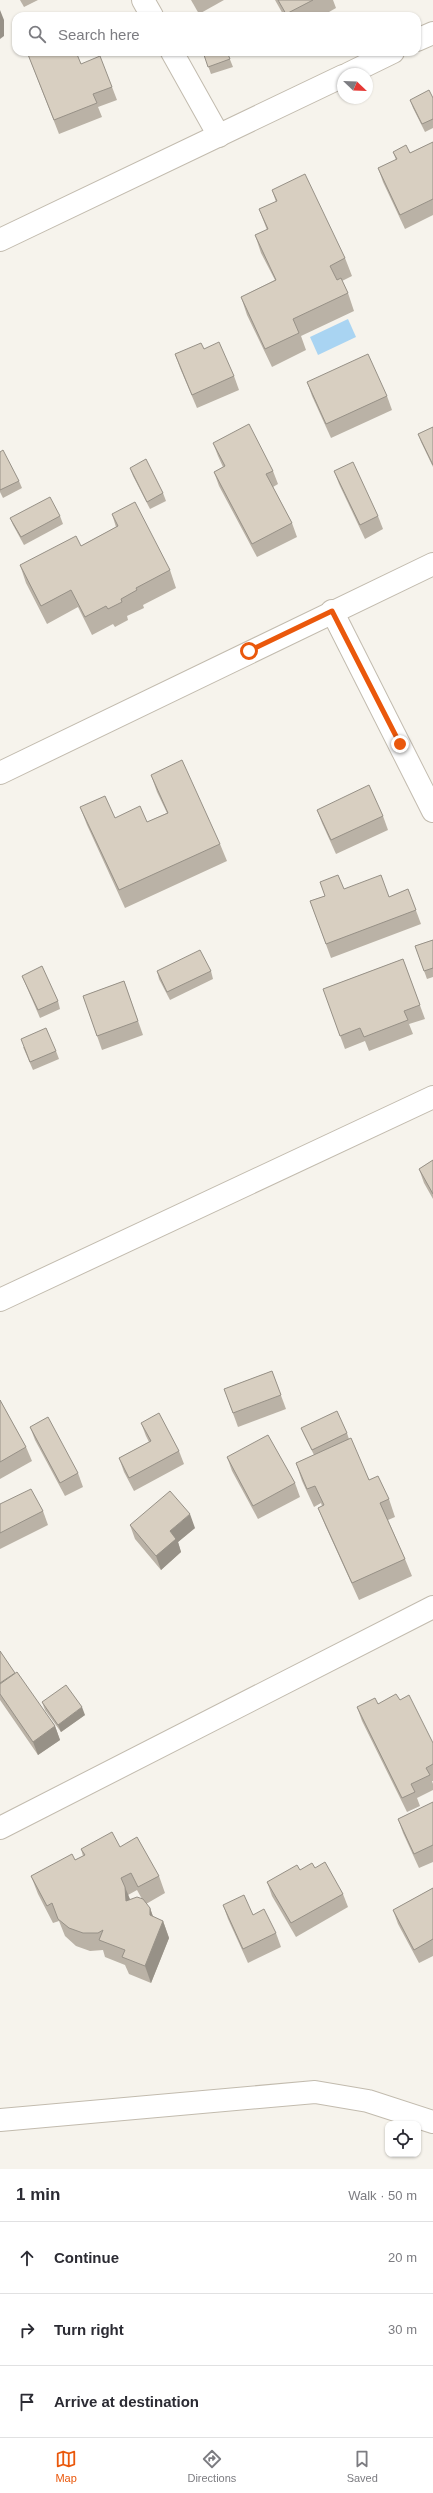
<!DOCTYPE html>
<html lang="en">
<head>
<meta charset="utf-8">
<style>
	:root { --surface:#fff; --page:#f7f7f7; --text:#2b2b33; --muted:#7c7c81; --line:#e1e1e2; --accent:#ea580c }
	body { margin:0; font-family:Arial,sans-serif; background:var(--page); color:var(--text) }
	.controls { position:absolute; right:12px; bottom:12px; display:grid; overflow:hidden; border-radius:8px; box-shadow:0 1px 3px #0004 }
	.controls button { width:36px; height:36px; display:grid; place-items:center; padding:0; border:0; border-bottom:1px solid var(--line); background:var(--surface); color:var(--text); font:20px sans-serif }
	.compass { position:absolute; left:337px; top:68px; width:36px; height:36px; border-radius:50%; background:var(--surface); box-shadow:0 1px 3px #0004; rotate:113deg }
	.stop { position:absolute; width:12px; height:12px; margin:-9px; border:3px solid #ea580c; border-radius:50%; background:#fff }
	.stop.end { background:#ea580c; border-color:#fff; box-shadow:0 1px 4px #0008 }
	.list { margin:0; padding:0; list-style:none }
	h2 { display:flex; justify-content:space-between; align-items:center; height:52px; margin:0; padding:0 16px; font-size:17px }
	h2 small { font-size:13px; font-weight:400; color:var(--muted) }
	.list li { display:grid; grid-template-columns:26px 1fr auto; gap:12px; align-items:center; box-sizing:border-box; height:72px; padding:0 16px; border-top:1px solid var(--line) }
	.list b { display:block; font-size:15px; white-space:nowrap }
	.list em { font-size:13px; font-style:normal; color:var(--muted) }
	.icon { flex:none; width:22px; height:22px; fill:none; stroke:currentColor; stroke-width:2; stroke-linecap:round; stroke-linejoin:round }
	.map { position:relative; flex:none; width:433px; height:2169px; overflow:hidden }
	.search { position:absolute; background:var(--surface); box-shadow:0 1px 3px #0004; left:12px; right:12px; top:12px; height:44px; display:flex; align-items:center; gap:10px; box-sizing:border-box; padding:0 14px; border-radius:12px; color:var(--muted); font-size:15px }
	.sheet { height:268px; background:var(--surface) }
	nav { display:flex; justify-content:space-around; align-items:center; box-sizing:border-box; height:56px; border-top:1px solid var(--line); background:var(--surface); font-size:11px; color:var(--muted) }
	nav a { display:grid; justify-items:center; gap:2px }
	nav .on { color:var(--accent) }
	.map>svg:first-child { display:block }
	.water { fill:#a9d4f2 }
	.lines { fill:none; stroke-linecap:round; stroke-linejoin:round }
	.minor-casing { stroke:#c2bbae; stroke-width:24 }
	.minor { stroke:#fff; stroke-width:22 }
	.wall { fill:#bab2a6; fill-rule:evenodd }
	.shaded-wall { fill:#979187 }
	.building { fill:#d8cfc1; stroke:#979187 }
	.route { stroke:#ea580c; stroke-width:5 }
</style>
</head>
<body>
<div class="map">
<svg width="433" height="2169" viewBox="0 0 433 2169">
	<rect width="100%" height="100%" fill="#f6f3ec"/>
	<polygon class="water" points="348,319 356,337 318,355 310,337"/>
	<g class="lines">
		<defs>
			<g id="minor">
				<polyline points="143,0 152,16"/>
				<polyline points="417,40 433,33"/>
				<polyline points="172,52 219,136"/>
				<polyline points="348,74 393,52"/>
				<polyline points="0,240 343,76"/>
				<polyline points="332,611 433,811"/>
				<polyline points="0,773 433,564"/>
				<polyline points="0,1300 433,1097"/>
				<polyline points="0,1828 433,1607"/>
				<polyline points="0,2120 315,2092 368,2101 433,2122"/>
			</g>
		</defs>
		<use href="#minor" class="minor-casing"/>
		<use href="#minor" class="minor"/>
	</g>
	<g class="wall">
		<polygon points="20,0 38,0 24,7"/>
		<polygon points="191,0 224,0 199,14"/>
		<polygon points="275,0 333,0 336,8 322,16 284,16"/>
		<polygon points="27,52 76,52 81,64 112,87 117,100 98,107 102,117 59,134"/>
		<polygon points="203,52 227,52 233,67 211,74"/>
		<polygon points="433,98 433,128 425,132 413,108 410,100"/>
		<polygon points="433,142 433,215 405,229 383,182 378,168 396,160 393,152 410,153"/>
		<polygon points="272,190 345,258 352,276 342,281 348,293 354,311 301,336 306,350 272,367 247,315 241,297 275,280 261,253 255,235 267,230 259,209 276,202"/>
		<polygon points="204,349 234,376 239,390 197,408 180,368 175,354"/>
		<polygon points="307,382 387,396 392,410 331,438 312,396"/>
		<polygon points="433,427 433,467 421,442 418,434"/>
		<polygon points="213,443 273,471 278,484 273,487 292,523 297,537 257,557 219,486 214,472 223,467 218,456"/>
		<polygon points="0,452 19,481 22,488 3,498 0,492"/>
		<polygon points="130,468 163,493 166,501 150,509 133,476"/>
		<polygon points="334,471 378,516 383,529 365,539 339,484"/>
		<polygon points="112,514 170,570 176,588 143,605 144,608 127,616 128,620 115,627 113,624 92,635 78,607 47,624 26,583 20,565 81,546 116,527"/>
		<polygon points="60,516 63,524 24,545 13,525 10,518"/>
		<polygon points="151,775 220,844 227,861 125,908 87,825 80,807 115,818 147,822 167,813 157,792"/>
		<polygon points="317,810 383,816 388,830 336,854 322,823"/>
		<polygon points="344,889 389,897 408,889 421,924 331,958 310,901"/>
		<polygon points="433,940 433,977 427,979 415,946"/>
		<polygon points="403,959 425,1019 409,1024 413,1034 369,1051 365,1041 345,1049 323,989"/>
		<polygon points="157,971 211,971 213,979 170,1000 159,979"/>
		<polygon points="22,976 58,1001 60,1009 40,1018"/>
		<polygon points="124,981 143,1035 102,1050 83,996"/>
		<polygon points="23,1047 56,1051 59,1059 33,1070"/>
		<polygon points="433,1160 433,1199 424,1183 419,1169"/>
		<polygon points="272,1371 286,1409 238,1427 224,1389"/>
		<polygon points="0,1400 26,1447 32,1461 0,1479"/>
		<polygon points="141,1423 179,1451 184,1464 134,1491 124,1472 119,1458 149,1442 146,1436"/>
		<polygon points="30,1427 78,1473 83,1487 65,1496 35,1440"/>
		<polygon points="301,1428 347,1433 349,1439 369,1480 389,1499 395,1517 388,1520 405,1559 412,1576 359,1600 325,1525 318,1508 322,1506 321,1503 314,1507 302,1481 296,1463 314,1455 304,1435"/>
		<polygon points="227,1457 295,1483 300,1497 258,1519 232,1471"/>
		<polygon points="0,1504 43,1511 48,1525 0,1549"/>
		<polygon points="130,1525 195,1528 178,1542 181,1552 161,1570 135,1539"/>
		<polygon points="0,1651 15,1674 55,1726 60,1740 38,1755 0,1700"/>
		<polygon points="400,1700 433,1743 433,1781 432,1781 433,1784 433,1790 417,1798 420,1806 407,1812 362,1721 357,1707"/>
		<polygon points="42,1702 85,1715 61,1732 45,1710"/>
		<polygon points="433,1802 433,1862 419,1868 403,1833 398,1819"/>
		<path d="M120,1847L159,1876L165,1893L146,1904L150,1908L153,1917L163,1921L169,1938L151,1983L129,1974L125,1965L105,1957L103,1950L90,1951L76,1946L65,1936L59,1921L53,1923L38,1894L31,1876L75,1860L83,1856L81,1849ZM137,1890L142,1899L130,1900L128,1895Z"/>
		<polygon points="315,1868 343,1894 348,1907 296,1937 272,1896 267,1882 300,1870"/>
		<polygon points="433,1888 433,1956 419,1963 398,1924 393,1910"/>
		<polygon points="223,1905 253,1915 276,1933 281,1947 248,1963 228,1919"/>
	</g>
	<g class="shaded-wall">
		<polygon points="0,10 4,20 4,36 0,39"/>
		<polygon points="190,1514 195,1528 178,1542 181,1552 161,1570 156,1556 170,1531"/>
		<polygon points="82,1707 85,1715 61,1732 58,1725"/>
		<polygon points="55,1726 60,1740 38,1755 33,1742"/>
		<polygon points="125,1887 132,1904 126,1901"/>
		<polygon points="150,1908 156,1925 150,1915"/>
		<polygon points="163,1921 169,1938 151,1983 145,1966"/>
	</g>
	<g class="building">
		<polygon points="278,0 313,0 286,14"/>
		<polygon points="27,52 76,52 81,64 100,56 112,87 93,94 97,103 54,120"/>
		<polygon points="203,52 227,52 230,59 208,67"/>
		<polygon points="429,90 433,98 433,119 422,124 410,100"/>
		<polygon points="433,142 433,199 400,215 378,168 397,159 393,152 406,145 410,153"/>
		<polygon points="305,174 345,258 330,266 337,280 341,278 348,293 293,319 299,333 265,349 241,297 276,280 255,235 268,229 259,209 277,201 272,190"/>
		<polygon points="219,342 234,376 192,395 175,354 201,343 204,349"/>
		<polygon points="368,354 387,396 326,424 307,382"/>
		<polygon points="249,424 273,471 266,474 292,523 252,544 214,472 225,466 213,443"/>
		<polygon points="433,427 433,465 418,434"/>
		<polygon points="3,450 19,481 0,490 0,452"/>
		<polygon points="146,459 163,493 147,502 130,468"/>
		<polygon points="353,462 378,516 360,525 334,471"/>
		<polygon points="50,497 60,516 21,537 10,518"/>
		<polygon points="135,502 170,570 136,588 137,590 121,599 122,602 108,609 106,606 85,617 71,590 41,606 20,565 76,536 81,546 118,526 112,514"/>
		<polygon points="182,760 220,844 119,890 80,807 105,796 115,818 140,806 147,822 168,813 151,775"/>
		<polygon points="369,785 383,816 331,840 317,810"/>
		<polygon points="338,875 344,889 381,875 389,897 408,889 416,910 326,944 310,901 325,896 320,882"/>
		<polygon points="433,940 433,968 424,971 415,946"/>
		<polygon points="200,950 211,971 167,992 157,971"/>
		<polygon points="403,959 420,1005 404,1011 408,1020 364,1037 360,1028 340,1036 323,989"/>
		<polygon points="42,966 58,1001 38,1010 22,976"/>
		<polygon points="124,981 138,1021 97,1036 83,996"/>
		<polygon points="46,1028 56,1051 30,1062 21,1039"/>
		<polygon points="433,1160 433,1194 419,1169"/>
		<polygon points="272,1371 281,1395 233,1413 224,1389"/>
		<polygon points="0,1400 26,1447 0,1462"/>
		<polygon points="337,1411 347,1433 312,1450 301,1428"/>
		<polygon points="159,1413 179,1451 129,1478 119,1458 151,1441 141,1423"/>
		<polygon points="48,1417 78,1473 60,1483 30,1427"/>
		<polygon points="268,1435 295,1483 253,1506 227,1457"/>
		<polygon points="351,1438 369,1480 378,1476 389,1499 380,1503 405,1559 352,1583 318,1508 324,1505 315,1486 307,1489 296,1463"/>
		<polygon points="31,1489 43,1511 0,1533 0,1504"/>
		<polygon points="170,1491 190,1514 170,1531 176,1539 156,1556 130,1525"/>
		<polygon points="0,1651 15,1673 0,1683"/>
		<polygon points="17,1672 55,1726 33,1742 0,1694 0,1684"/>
		<polygon points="66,1685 82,1707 58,1725 42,1702"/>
		<polygon points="396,1694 400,1700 409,1695 433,1743 433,1764 426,1768 430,1775 411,1784 415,1792 402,1798 357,1707 375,1698 378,1704"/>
		<polygon points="433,1802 433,1845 414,1854 398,1819"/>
		<polygon points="112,1832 120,1847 137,1837 159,1876 138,1887 131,1873 121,1878 125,1887 126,1901 137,1897 143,1899 150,1908 150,1915 163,1921 145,1966 122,1957 125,1950 99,1940 103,1930 98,1933 83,1933 69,1928 58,1919 52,1903 47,1906 31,1876 72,1854 75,1860 85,1855 81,1849"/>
		<polygon points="325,1862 343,1894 291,1923 267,1882 297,1865 300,1870 312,1863 315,1868"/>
		<polygon points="433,1888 433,1939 414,1950 393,1910"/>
		<polygon points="244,1895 253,1915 264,1909 276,1933 243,1949 223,1905"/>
	</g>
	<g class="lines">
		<polyline class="route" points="249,651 332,611 400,744"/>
	</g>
</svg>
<div class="controls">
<button><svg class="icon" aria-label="locate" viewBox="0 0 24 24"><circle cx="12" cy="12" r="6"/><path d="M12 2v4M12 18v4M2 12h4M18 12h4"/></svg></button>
</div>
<svg class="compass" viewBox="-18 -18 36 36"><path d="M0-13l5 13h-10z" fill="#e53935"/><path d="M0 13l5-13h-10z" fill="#7c7c81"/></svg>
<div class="stop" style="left:249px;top:651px"></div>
<div class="stop end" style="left:400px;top:744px"></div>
<div class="search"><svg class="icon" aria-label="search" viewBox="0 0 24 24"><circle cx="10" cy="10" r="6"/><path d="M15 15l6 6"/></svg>Search here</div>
</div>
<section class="sheet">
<h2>1 min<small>Walk · 50 m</small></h2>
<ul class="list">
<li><svg class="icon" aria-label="ahead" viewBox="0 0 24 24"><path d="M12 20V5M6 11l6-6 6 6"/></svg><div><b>Continue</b></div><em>20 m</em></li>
<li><svg class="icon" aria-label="right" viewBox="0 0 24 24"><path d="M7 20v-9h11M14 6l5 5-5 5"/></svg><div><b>Turn right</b></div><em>30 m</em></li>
<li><svg class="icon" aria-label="arrive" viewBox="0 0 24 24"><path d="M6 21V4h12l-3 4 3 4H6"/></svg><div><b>Arrive at destination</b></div></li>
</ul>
</section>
<nav>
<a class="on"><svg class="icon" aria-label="map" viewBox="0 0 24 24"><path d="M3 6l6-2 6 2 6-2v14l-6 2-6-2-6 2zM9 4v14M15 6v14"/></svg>Map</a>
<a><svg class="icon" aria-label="directions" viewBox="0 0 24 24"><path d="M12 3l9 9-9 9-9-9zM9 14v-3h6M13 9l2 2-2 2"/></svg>Directions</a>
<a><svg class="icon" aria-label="saved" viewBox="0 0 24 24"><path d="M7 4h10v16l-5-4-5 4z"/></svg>Saved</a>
</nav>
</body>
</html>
